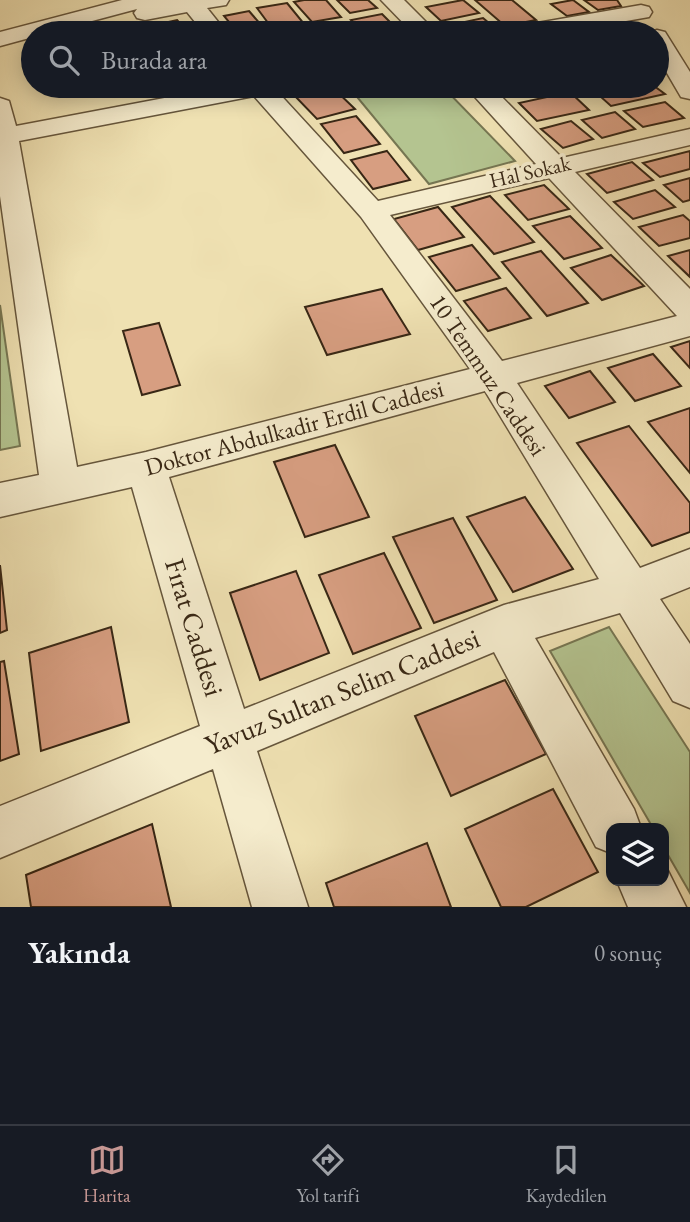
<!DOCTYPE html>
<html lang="tr">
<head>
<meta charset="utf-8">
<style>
	:root { --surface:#171b24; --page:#20242c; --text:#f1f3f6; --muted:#9ea1a6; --line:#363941; --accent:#c59692 }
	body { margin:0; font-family:"EB Garamond",serif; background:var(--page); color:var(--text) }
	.controls { position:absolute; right:21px; bottom:21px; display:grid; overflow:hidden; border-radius:14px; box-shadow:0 4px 18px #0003 }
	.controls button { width:63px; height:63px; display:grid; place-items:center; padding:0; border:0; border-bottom:2px solid var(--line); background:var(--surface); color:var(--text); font:35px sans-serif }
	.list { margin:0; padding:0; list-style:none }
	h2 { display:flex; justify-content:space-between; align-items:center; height:91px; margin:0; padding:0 28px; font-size:30px }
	h2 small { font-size:23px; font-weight:400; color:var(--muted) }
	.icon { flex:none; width:38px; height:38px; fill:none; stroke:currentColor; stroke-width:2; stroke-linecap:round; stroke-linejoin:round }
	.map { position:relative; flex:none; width:690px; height:907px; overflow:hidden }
	.search { position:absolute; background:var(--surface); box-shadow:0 4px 18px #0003; left:21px; right:21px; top:21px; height:77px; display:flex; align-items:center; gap:18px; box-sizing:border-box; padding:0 24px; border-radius:38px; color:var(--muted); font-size:26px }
	.sheet { height:217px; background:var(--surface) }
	nav { display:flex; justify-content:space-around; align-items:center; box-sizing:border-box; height:98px; border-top:2px solid var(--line); background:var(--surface); font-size:19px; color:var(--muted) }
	nav a { display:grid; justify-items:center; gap:4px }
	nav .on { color:var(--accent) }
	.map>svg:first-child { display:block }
	.green { fill:#b4c490; stroke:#767652; stroke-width:2 }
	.building { fill:#d79e81; stroke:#382715; stroke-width:2 }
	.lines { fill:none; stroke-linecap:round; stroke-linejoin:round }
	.minor-casing { stroke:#66563c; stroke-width:3 }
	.minor { fill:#f5eccd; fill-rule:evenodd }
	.labels { text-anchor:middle; stroke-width:7; stroke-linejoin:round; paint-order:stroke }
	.far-street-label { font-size:21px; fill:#382715; stroke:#f5eccd }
	.street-label { font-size:24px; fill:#382715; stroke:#f5eccd }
	.near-street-label { font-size:28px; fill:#382715; stroke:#f5eccd }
</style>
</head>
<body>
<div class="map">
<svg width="690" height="907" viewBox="0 0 690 907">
	<rect width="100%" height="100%" fill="#efe1b2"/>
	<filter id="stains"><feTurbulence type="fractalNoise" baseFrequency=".00286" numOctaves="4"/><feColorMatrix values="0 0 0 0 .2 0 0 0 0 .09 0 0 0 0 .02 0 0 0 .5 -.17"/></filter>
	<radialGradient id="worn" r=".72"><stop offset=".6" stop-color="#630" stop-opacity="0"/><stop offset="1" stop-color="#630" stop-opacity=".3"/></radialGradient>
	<g class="green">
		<polygon points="348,86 442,86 515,161 429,184"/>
		<polygon points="0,305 20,446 0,450"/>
		<polygon points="609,627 690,752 690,893 664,848 664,828 653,828 550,651"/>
	</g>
	<g class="building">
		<polygon points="304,0 326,0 341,17 312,22 294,2"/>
		<polygon points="337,0 368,0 377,8 350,13"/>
		<polygon points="463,0 479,13 441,21 426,7"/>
		<polygon points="475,0 512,0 536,20 505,26"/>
		<polygon points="573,0 589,12 567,16 551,4"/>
		<polygon points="584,0 617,0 621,6 598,10"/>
		<polygon points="287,3 305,25 274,31 257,8"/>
		<polygon points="249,11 268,33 238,33 224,16"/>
		<polygon points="382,14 396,28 364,33 351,20"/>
		<polygon points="483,18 497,30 480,33 454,33 446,26"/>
		<polygon points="177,20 188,33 150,33 145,27"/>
		<polygon points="348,26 355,33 319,31"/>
		<polygon points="175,86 230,86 182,97"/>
		<polygon points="318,86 331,86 355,109 317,119 292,93"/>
		<polygon points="503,86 560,86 513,96"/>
		<polygon points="604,86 654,86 665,94 611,106 591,88"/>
		<polygon points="570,92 589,110 537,121 519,103"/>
		<polygon points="665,102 684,118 643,127 624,111"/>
		<polygon points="615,112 635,129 602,138 582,120"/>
		<polygon points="356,116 380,144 344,153 321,124"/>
		<polygon points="571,121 593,139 563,148 541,129"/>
		<polygon points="387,151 410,180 373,189 351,160"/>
		<polygon points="690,151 690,169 660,177 643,163"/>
		<polygon points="632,162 653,180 607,193 587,174"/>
		<polygon points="690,178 690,200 683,202 664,185"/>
		<polygon points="544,185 569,209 528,220 505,195"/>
		<polygon points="655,190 675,207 633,219 614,202"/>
		<polygon points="490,196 534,242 494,254 452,207"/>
		<polygon points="438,207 464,237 418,250 394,219"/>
		<polygon points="683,215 690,221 690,238 659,246 639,227"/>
		<polygon points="570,216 602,248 564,259 533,226"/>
		<polygon points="472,245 500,278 456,291 429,257"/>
		<polygon points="690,250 690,277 668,256"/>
		<polygon points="541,251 588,303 547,316 502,262"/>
		<polygon points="611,255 644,286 602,300 571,268"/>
		<polygon points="506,288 531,318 488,331 464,301"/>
		<polygon points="382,289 410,334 327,355 305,307"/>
		<polygon points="159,323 180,385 142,395 123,331"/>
		<polygon points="690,341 690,368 671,347"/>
		<polygon points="653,354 681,386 635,401 608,368"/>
		<polygon points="590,371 615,402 569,418 545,386"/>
		<polygon points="690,408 690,473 648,422"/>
		<polygon points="629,426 690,503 690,532 652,546 577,443"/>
		<polygon points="335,445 369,517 305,537 274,462"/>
		<polygon points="525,497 573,569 513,592 467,517"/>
		<polygon points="453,518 497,600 434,623 393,537"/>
		<polygon points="384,553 421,628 353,654 319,575"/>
		<polygon points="0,565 7,630 0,633"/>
		<polygon points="296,571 329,653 260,680 230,593"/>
		<polygon points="111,627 129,722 41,751 29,653"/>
		<polygon points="4,661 19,754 0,761 0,662"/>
		<polygon points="505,680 546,754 451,796 415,716"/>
		<polygon points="553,789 598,872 526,907 501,907 465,829"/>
		<polygon points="152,824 171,907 31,907 26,875"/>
		<polygon points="427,843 451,907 334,907 326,883"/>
	</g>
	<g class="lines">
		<defs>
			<g id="minor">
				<polygon points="122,0 229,0 226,5 207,8 227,33 204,33 187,12 145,20 137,18 134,13 137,9 47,33 33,33 33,37 0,46 0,32"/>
				<polygon points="381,0 404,0 437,33 413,33"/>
				<polygon points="641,5 649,7 652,12 649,17 557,33 509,33 512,28 520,26"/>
				<polygon points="657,30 665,32 690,72 690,99 681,97 657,56 657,33 648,33"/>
				<path d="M228,86H277L275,89L378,201L536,164L465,86H491L562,158L690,129V145L575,172L690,289V336L517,383L640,568L690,549V587L660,599L690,644V708L673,701L620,613L535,638L634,809L641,828H611V853L596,847L494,652L257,751L308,907H252L213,769L0,858V806L200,726L132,487L0,517V483L39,475L0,196V98L9,101L16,126ZM254,96L361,217L470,369L146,452L77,467L19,141ZM549,178L677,316L502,361L390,215ZM485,391L599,579L504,605L244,709L169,477Z"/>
				<polygon points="664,863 686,907 628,907 617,881 664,881"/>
			</g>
		</defs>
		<use href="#minor" class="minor-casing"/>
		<use href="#minor" class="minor"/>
	</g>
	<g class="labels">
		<g class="far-street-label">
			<text transform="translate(530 172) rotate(-13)" y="7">Hal Sokak</text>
		</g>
		<g class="street-label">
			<text transform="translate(488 375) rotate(56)" y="8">10 Temmuz Caddesi</text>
			<text transform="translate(294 428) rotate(-15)" y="8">Doktor Abdulkadir Erdil Caddesi</text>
		</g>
		<g class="near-street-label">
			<text transform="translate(195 627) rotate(73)" y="10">Fırat Caddesi</text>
			<text transform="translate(342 691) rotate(-22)" y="10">Yavuz Sultan Selim Caddesi</text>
		</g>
	</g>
	<rect width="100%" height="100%" filter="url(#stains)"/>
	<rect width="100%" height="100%" fill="url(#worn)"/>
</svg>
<div class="controls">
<button><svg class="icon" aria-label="layers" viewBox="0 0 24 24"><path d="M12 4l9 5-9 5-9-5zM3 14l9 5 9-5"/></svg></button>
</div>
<div class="search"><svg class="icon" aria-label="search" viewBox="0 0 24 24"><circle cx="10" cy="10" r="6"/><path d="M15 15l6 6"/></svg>Burada ara</div>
</div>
<section class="sheet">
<h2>Yakında<small>0 sonuç</small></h2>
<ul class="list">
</ul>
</section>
<nav>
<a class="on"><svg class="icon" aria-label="map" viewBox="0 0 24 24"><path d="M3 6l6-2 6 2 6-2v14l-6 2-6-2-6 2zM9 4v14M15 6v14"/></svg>Harita</a>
<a><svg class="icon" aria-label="directions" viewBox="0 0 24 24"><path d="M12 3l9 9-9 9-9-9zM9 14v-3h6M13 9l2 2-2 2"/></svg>Yol tarifi</a>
<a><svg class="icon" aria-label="saved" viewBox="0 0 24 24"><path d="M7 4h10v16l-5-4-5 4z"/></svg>Kaydedilen</a>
</nav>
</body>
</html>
